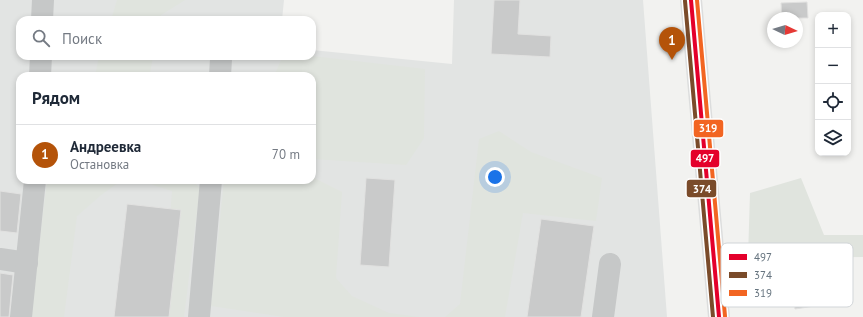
<!DOCTYPE html>
<html lang="ru">
<head>
<meta charset="utf-8">
<style>
	:root { --surface:#fff; --page:#f2f2f3; --text:#1f2937; --muted:#747a83; --line:#e0e1e3; --accent:#b45309 }
	body { margin:0; font-family:"PT Sans",sans-serif; background:var(--page); color:var(--text) }
	.controls { position:absolute; right:12px; top:12px; display:grid; overflow:hidden; border-radius:8px; box-shadow:0 2px 6px #0003 }
	.controls button { width:36px; height:36px; display:grid; place-items:center; padding:0; border:0; border-bottom:1px solid var(--line); background:var(--surface); color:var(--text); font:20px sans-serif }
	.compass { position:absolute; left:767px; top:12px; width:36px; height:36px; border-radius:50%; background:var(--surface); box-shadow:0 2px 6px #0003; rotate:94deg }
	.you { position:absolute; left:495px; top:177px; width:14px; height:14px; margin:-10px; border:3px solid #fff; border-radius:50%; background:#1a73e8; box-shadow:0 0 0 6px #1a73e833 }
	.badge { display:grid; place-items:center; width:26px; height:26px; border-radius:50%; background:var(--accent); color:#fff; font-size:13px; font-weight:700 }
	.pin { position:absolute; translate:-50% -33px; filter:drop-shadow(0 1px 2px #0008) }
	.pin::after { content:''; position:absolute; top:21px; width:14px; height:12px; background:inherit; clip-path:polygon(0 0,100% 0,50% 100%) }
	.list { margin:0; padding:0; list-style:none }
	h2 { display:flex; justify-content:space-between; align-items:center; height:52px; margin:0; padding:0 16px; font-size:17px }
	h2 small { font-size:13px; font-weight:400; color:var(--muted) }
	.list li { display:grid; grid-template-columns:26px 1fr auto; gap:12px; align-items:center; box-sizing:border-box; height:60px; padding:0 16px; border-top:1px solid var(--line) }
	.list b { display:block; font-size:15px; white-space:nowrap }
	.list p { margin:0; font-size:13px; white-space:nowrap; color:var(--muted) }
	.list em { font-size:13px; font-style:normal; color:var(--muted) }
	.icon { flex:none; width:22px; height:22px; fill:none; stroke:currentColor; stroke-width:2; stroke-linecap:round; stroke-linejoin:round }
	.map { position:relative; flex:none; width:863px; height:317px; overflow:hidden }
	.search { position:absolute; background:var(--surface); box-shadow:0 2px 6px #0003; left:16px; top:16px; width:300px; height:44px; display:flex; align-items:center; gap:10px; box-sizing:border-box; padding:0 14px; border-radius:12px; color:var(--muted); font-size:15px }
	.panel { position:absolute; background:var(--surface); box-shadow:0 2px 6px #0003; left:16px; top:72px; width:300px; height:112px; border-radius:12px }
	.map>svg:first-child { display:block }
	.built { fill:#e2e4e3; fill-rule:evenodd }
	.green { fill:#e0e4de }
	.building { fill:#c9caca; stroke:#e1e1e0 }
	.lines { fill:none; stroke-linecap:round; stroke-linejoin:round }
	.minor { stroke:#c6c8c8; stroke-width:22 }
	.major { stroke:#dcdddd; stroke-width:22 }
	.bus-1-casing { stroke:#fff; stroke-width:7 }
	.bus-2-casing { stroke:#fff; stroke-width:7 }
	.bus-3-casing { stroke:#fff; stroke-width:7 }
	.bus-1 { stroke:#e4002b; stroke-width:4 }
	.bus-2 { stroke:#7a4b2a; stroke-width:4 }
	.bus-3 { stroke:#f26522; stroke-width:4 }
	.key { fill:#fff; stroke:#d1d5d8; stroke-width:1 }
	.key-label { font-size:11px; fill:#65737e }
	.line-badge { stroke:#fff; stroke-width:1.5 }
	.badge-label { font-size:11px; text-anchor:middle; font-weight:bold; fill:#fff }
</style>
</head>
<body>
<div class="map">
<svg width="863" height="317" viewBox="0 0 863 317">
	<rect width="100%" height="100%" fill="#f2f2f0"/>
	<path class="built" d="M0,0H284L282,20H20V56H312V50L452,64L454,0H643L667,317H0ZM20,76H312V180H20Z"/>
	<g class="green">
		<polygon points="117,0 185,0 161,15 159,20 111,20"/>
		<polygon points="99,56 153,56 150,73 174,76 95,76"/>
		<polygon points="283,56 312,56 425,69 424,138 406,165 312,159 312,76 274,76"/>
		<polygon points="499,131 531,152 602,178 596,221 523,213 505,317 445,317 460,304 479,139"/>
		<polygon points="312,177 342,192 336,278 352,296 389,313 419,317 284,317 211,306 224,180 312,180"/>
		<polygon points="801,178 824,235 863,235 863,257 748,258 750,193"/>
		<polygon points="47,180 122,180 101,195 77,216 64,317 31,317"/>
		<polygon points="137,180 191,180 200,188 184,317 163,317 172,191"/>
	</g>
	<g class="building">
		<polygon points="494,0 520,0 518,34 551,36 550,57 491,54"/>
		<polygon points="807,2 808,18 782,18 781,3"/>
		<polygon points="366,178 395,180 389,267 360,265"/>
		<polygon points="0,191 21,194 17,233 0,231"/>
		<polygon points="127,204 181,210 169,317 114,317"/>
		<polygon points="541,219 594,226 581,317 527,317"/>
		<polygon points="815,266 821,305 795,309 789,270"/>
		<polygon points="0,273 13,275 9,317 0,317"/>
	</g>
	<g class="lines">
		<g class="minor">
			<polyline points="42,20 43,0"/>
			<polyline points="40,76 41,56"/>
			<polyline points="220,76 221,59"/>
			<polyline points="0,259 27,263"/>
			<polyline points="21,317 35,180"/>
			<polyline points="199,317 211,180"/>
			<polyline points="603,317 610,264"/>
		</g>
		<polyline class="major" points="691,0 719,317"/>
		<defs>
			<polyline id="bus-1" points="691,0 719,317"/>
			<polyline id="bus-2" points="685,1 713,317"/>
			<polyline id="bus-3" points="697,0 725,316"/>
		</defs>
		<use href="#bus-1" class="bus-1-casing"/>
		<use href="#bus-2" class="bus-2-casing"/>
		<use href="#bus-3" class="bus-3-casing"/>
		<use href="#bus-1" class="bus-1"/>
		<use href="#bus-2" class="bus-2"/>
		<use href="#bus-3" class="bus-3"/>
	</g>
	<rect x="721" y="243" width="132" height="64" rx="6" class="key"/>
	<rect x="729" y="254" width="18" height="6" fill="#e4002b"/>
	<rect x="729" y="272" width="18" height="6" fill="#7a4b2a"/>
	<rect x="729" y="290" width="18" height="6" fill="#f26522"/>
	<g class="key-label">
		<text x="754" y="261">497</text>
		<text x="754" y="279">374</text>
		<text x="754" y="297">319</text>
	</g>
	<g class="line-badge">
		<rect x="693" y="119" width="31" height="19" rx="4" fill="#f26522"/>
		<rect x="690" y="149" width="30" height="19" rx="4" fill="#e4002b"/>
		<rect x="686" y="179" width="31" height="19" rx="4" fill="#7a4b2a"/>
	</g>
	<g class="badge-label">
		<text x="708" y="132">319</text>
		<text x="705" y="162">497</text>
		<text x="702" y="193">374</text>
	</g>
</svg>
<div class="controls">
<button>+</button>
<button>−</button>
<button><svg class="icon" aria-label="locate" viewBox="0 0 24 24"><circle cx="12" cy="12" r="6"/><path d="M12 2v4M12 18v4M2 12h4M18 12h4"/></svg></button>
<button><svg class="icon" aria-label="layers" viewBox="0 0 24 24"><path d="M12 4l9 5-9 5-9-5zM3 14l9 5 9-5"/></svg></button>
</div>
<svg class="compass" viewBox="-18 -18 36 36"><path d="M0-13l5 13h-10z" fill="#e53935"/><path d="M0 13l5-13h-10z" fill="#747a83"/></svg>
<div class="you"></div>
<div class="pin badge" style="left:672px;top:60px">1</div>
<div class="search"><svg class="icon" aria-label="search" viewBox="0 0 24 24"><circle cx="10" cy="10" r="6"/><path d="M15 15l6 6"/></svg>Поиск</div>
<section class="panel">
<h2>Рядом<small></small></h2>
<ul class="list">
<li><span class="badge">1</span><div><b>Андреевка</b><p>Остановка</p></div><em>70 m</em></li>
</ul>
</section>
</div>
</body>
</html>
